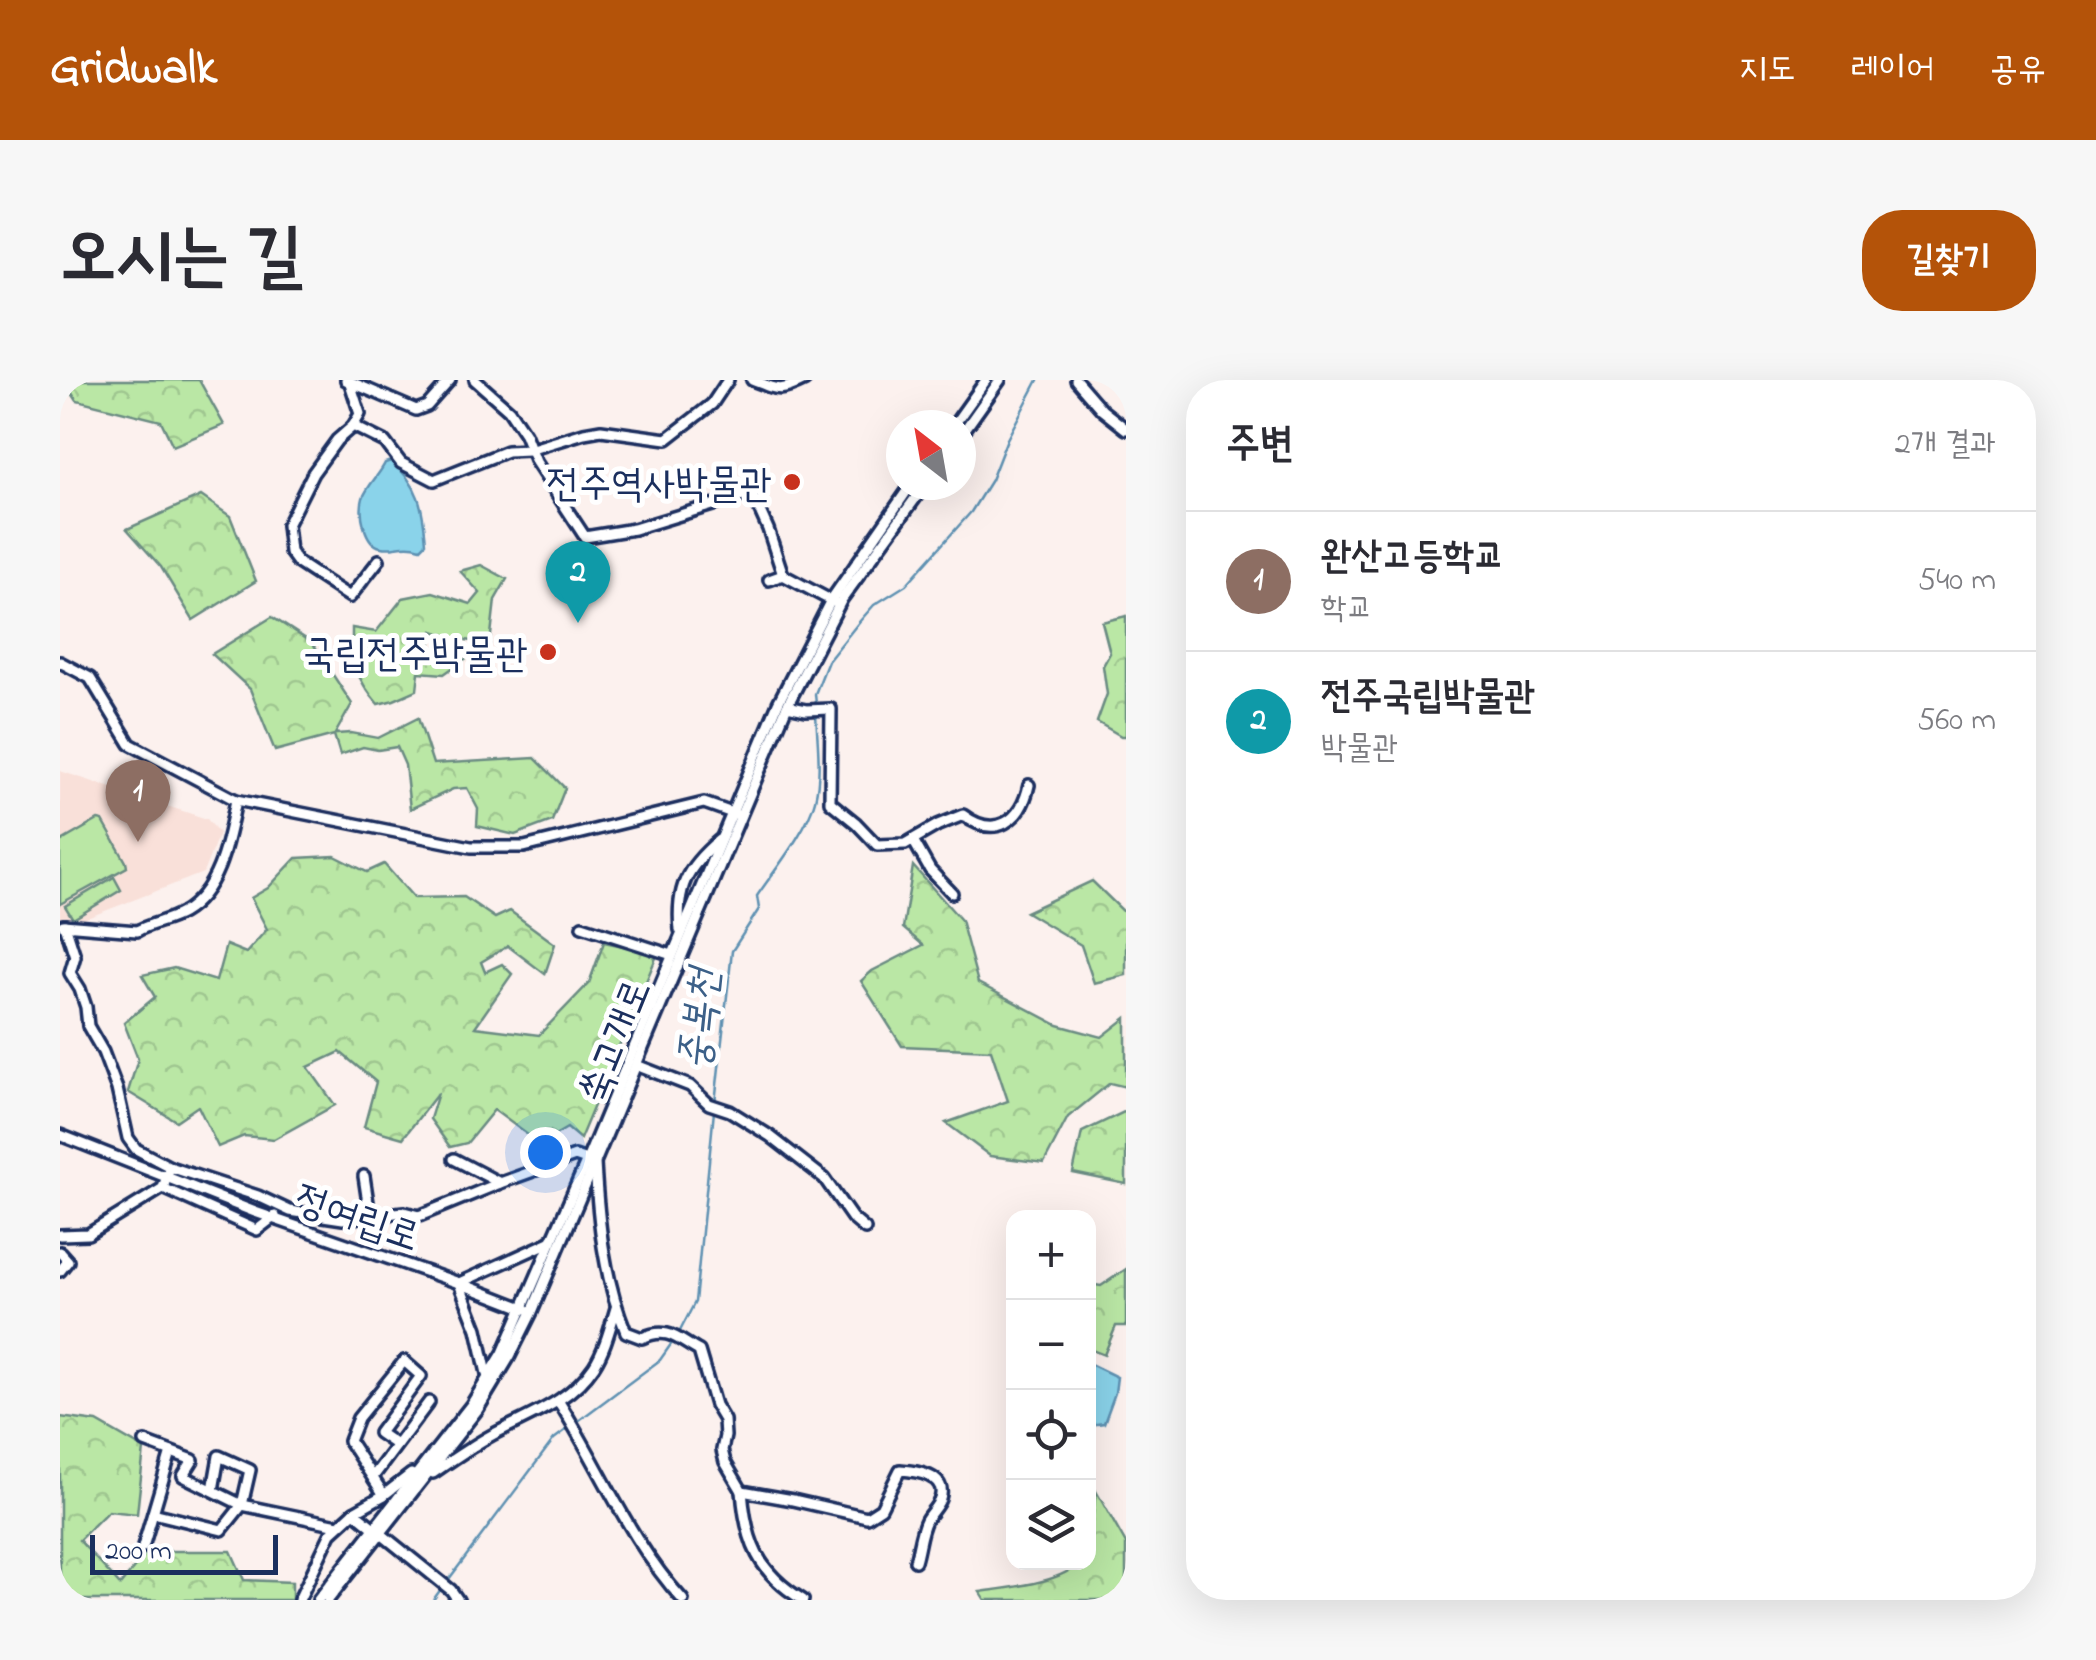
<!DOCTYPE html>
<html lang="ko">
<head>
<meta charset="utf-8">
<style>
	:root { --surface:#fff; --page:#f7f7f7; --text:#2b2b33; --muted:#7c7c81; --line:#e1e1e2; --accent:#b45309 }
	body { margin:0; font-family:"Indie Flower","Poor Story",sans-serif; background:var(--page); color:var(--text) }
	.controls { position:absolute; right:30px; bottom:30px; display:grid; overflow:hidden; border-radius:20px; box-shadow:0 10px 40px #0002 }
	.controls button { width:90px; height:90px; display:grid; place-items:center; padding:0; border:0; border-bottom:2px solid var(--line); background:var(--surface); color:var(--text); font:50px sans-serif }
	.compass { position:absolute; left:826px; top:30px; width:90px; height:90px; border-radius:50%; background:var(--surface); box-shadow:0 10px 40px #0002; rotate:329deg }
	.scale { position:absolute; left:30px; bottom:25px; width:188px; box-sizing:border-box; padding-left:10px; border:5px solid #1b2f5e; border-top:0; font-size:28px; line-height:35px; white-space:nowrap; color:#1b2f5e; -webkit-text-stroke:8px #fff; paint-order:stroke }
	.you { position:absolute; left:485px; top:772px; width:35px; height:35px; margin:-25px; border:8px solid #fff; border-radius:50%; background:#1a73e8; box-shadow:0 0 0 15px #1a73e833 }
	.badge { display:grid; place-items:center; width:65px; height:65px; border-radius:50%; background:var(--accent); color:#fff; font-size:32px; font-weight:700 }
	.pin { position:absolute; translate:-50% -82px; filter:drop-shadow(0 2px 5px #0008) }
	.pin::after { content:''; position:absolute; top:52px; width:35px; height:30px; background:inherit; clip-path:polygon(0 0,100% 0,50% 100%) }
	.list { margin:0; padding:0; list-style:none }
	h2 { display:flex; justify-content:space-between; align-items:center; height:130px; margin:0; padding:0 40px; font-size:42px }
	h2 small { font-size:32px; font-weight:400; color:var(--muted) }
	.list li { display:grid; grid-template-columns:65px 1fr auto; gap:30px; align-items:center; box-sizing:border-box; height:140px; padding:0 40px; border-top:2px solid var(--line) }
	.list b { display:block; font-size:38px; white-space:nowrap }
	.list p { margin:0; font-size:32px; white-space:nowrap; color:var(--muted) }
	.list em { font-size:32px; font-style:normal; color:var(--muted) }
	.icon { flex:none; width:55px; height:55px; fill:none; stroke:currentColor; stroke-width:2; stroke-linecap:round; stroke-linejoin:round }
	.map { position:relative; flex:none; width:1066px; height:1220px; overflow:hidden; border-radius:40px }
	header { display:flex; align-items:center; gap:60px; box-sizing:border-box; height:140px; padding:0 50px; background:var(--accent); color:#fff }
	header strong { font-size:48px }
	nav { display:flex; gap:55px; margin-inline-start:auto; font-size:35px }
	.intro { display:flex; align-items:center; justify-content:space-between; box-sizing:border-box; height:240px; padding:0 60px }
	h1 { margin:0; font-size:70px }
	.button { padding:25px 45px; border-radius:40px; background:var(--accent); color:#fff; font-size:35px; font-weight:700 }
	main { display:flex; gap:60px; padding:0 60px }
	aside { flex:1; background:var(--surface); border-radius:40px; box-shadow:0 10px 40px #0002 }
	.map>svg:first-child { display:block }
	.built { fill:#f9e0d9 }
	.forest { fill:url(#forest-crowns); stroke:#6a8b82; stroke-width:2.5 }
	.pitch { fill:#bae7a5; stroke:#6a8b82; stroke-width:2.5 }
	.water { fill:#8ad3ea; stroke:#5e91b2; stroke-width:2.5 }
	.lines { fill:none; stroke-linecap:round; stroke-linejoin:round }
	.stream { stroke:#5e91b2; stroke-width:2.5 }
	.minor-casing { stroke:#1b2f5e; stroke-width:16 }
	.minor { stroke:#fff; stroke-width:9 }
	.poi-dot { fill:#c8321e; stroke:#fff; stroke-width:4 }
	.labels { text-anchor:middle; stroke-width:10; stroke-linejoin:round; paint-order:stroke }
	.poi-label { font-size:40px; fill:#1b2f5e; stroke:#fff; text-anchor:end }
	.street-label { font-size:40px; fill:#1b2f5e; stroke:#fff }
	.water-label { font-size:42px; font-style:italic; fill:#3c6088; stroke:#fff }
</style>
</head>
<body>
<header>
<strong>Gridwalk</strong>
<nav><a>지도</a><a>레이어</a><a>공유</a></nav>
</header>
<div class="intro"><h1>오시는 길</h1><a class="button">길찾기</a></div>
<main>
<div class="map">
<svg width="1066" height="1220" viewBox="0 0 1066 1220">
	<defs>
		<pattern id="forest-crowns" width="20" height="18" patternUnits="userSpaceOnUse" patternTransform="scale(2.5)"><rect width="20" height="18" fill="#bae7a5"/><path d="M2 6a3 3 0 1 1 6 0M12 15a3 3 0 1 1 6 0" fill="none" stroke="#9fc690"/></pattern>
	</defs>
	<rect width="100%" height="100%" fill="#fcf1ee"/>
	<filter id="ink" filterUnits="userSpaceOnUse"><feTurbulence type="fractalNoise" baseFrequency=".01" numOctaves="2"/><feDisplacementMap in="SourceGraphic" scale="20" xChannelSelector="R" yChannelSelector="G"/><feConvolveMatrix kernelMatrix="1 2 1 2 8 2 1 2 1" color-interpolation-filters="sRGB"/></filter>
	<g filter="url(#ink)">
		<polygon class="built" points="0,391 147,439 159,453 143,493 19,541 0,545"/>
		<g class="forest">
			<polygon points="4,0 139,0 164,45 113,66 101,41 17,20"/>
			<polygon points="141,116 170,136 196,201 133,240 101,187 67,149"/>
			<path d="M421,185L447,199L435,220L430,264L394,258L373,251L369,270L405,279L384,294L359,292L357,310L334,320L318,324C296,299 291,281 292,248L316,252L343,218L373,212L411,224L420,213L400,191Z"/>
			<polygon points="1066,236 1066,356 1061,356 1037,342 1047,314 1043,286 1050,273 1042,242"/>
			<polygon points="212,237 252,263 292,324 275,354 291,353 318,358 358,338 373,384 475,378 505,408 492,441 455,455 417,446 418,429 407,408 393,409 350,429 345,385 337,367 318,370 303,367 280,375 274,355 215,371 190,309 152,274"/>
			<polygon points="275,476 307,492 324,484 354,518 404,517 435,538 450,531 495,564 485,594 448,566 421,582 425,592 442,584 452,594 415,647 479,655 529,603 544,562 598,573 520,759 507,748 480,764 434,730 407,763 390,767 370,739 378,713 343,758 304,747 316,702 280,672 248,687 275,725 214,759 184,756 158,767 138,726 116,741 68,712 78,679 64,643 95,617 82,595 114,588 156,601 166,565 186,573 207,549 191,518 208,508 236,478"/>
			<polygon points="853,486 901,540 918,603 998,645 1042,657 1066,638 1066,707 1050,703 1008,737 984,783 930,776 886,743 948,721 931,670 842,666 801,601 812,591 863,565 843,548"/>
			<polygon points="1032,501 1066,534 1066,595 1034,603 1021,565 966,532"/>
			<polygon points="1066,731 1066,804 1013,793 1022,752"/>
			<polygon points="1066,889 1066,946 1056,946 1044,975 1029,969 1029,904 1041,906"/>
			<polygon points="0,1037 37,1042 84,1069 77,1134 48,1131 19,1160 60,1205 88,1171 171,1171 184,1200 232,1202 232,1220 0,1220"/>
			<path d="M1036,1111L1066,1164V1220H925L920,1212C945,1208 1002,1203 1018,1183L1028,1182L1029,1164Z"/>
		</g>
		<g class="pitch">
			<polygon points="38,440 43,441 66,482 67,487 0,524 0,462"/>
			<polygon points="54,497 61,510 13,539 5,526"/>
		</g>
		<g class="water">
			<path d="M331,81C359,104 363,127 366,163L361,168C342,162 336,170 321,167C304,164 299,132 303,118C307,106 320,94 325,83Z"/>
			<polygon points="1028,983 1057,997 1055,1013 1044,1043 1029,1045"/>
		</g>
		<g class="lines">
			<g class="stream">
				<polyline points="756,324 755,314 768,281 799,242 814,225 846,205 911,132 931,100 947,59 978,0"/>
				<path d="M655,723L672,571L699,529L697,516C714,491 748,449 755,420C762,392 757,361 756,332"/>
				<polyline points="619,953 635,922 654,731"/>
				<polyline points="535,1073 577,1150"/>
				<polyline points="386,1203 494,1059 600,980 614,960"/>
				<polyline points="373,1220 381,1209"/>
			</g>
			<defs>
				<g id="minor">
					<polyline points="286,0 356,30 367,26 390,0"/>
					<polyline points="415,0 449,30 465,54 476,82 525,157 574,149 692,113 708,149 723,195"/>
					<path d="M692,0C718,10 719,13 745,0"/>
					<polyline points="1016,0 1042,30 1066,49"/>
					<polyline points="290,3 300,34 293,46"/>
					<polyline points="894,45 926,0"/>
					<polyline points="901,55 940,0"/>
					<polyline points="319,180 290,217 238,183 230,172 227,145 253,93 277,60 293,46 325,62 341,83 374,100 447,71 469,70 524,53 541,50 607,59 652,24 668,0"/>
					<polyline points="709,200 723,195 774,222"/>
					<polyline points="0,282 30,298 70,364 176,420 411,467 464,467 644,423 675,434"/>
					<path d="M727,326L746,330L771,329L770,422L796,443L817,465L845,464L878,445L903,435C935,459 961,442 969,405"/>
					<polyline points="853,460 870,490 892,513"/>
					<path d="M3,545L77,551C91,543 108,541 122,533C160,511 168,460 176,420"/>
					<polyline points="5,545 15,576 10,593 20,609 26,627 28,646 43,672 57,709 68,758 76,769 110,787"/>
					<polyline points="522,546 612,575"/>
					<path d="M620,550C616,508 626,488 659,460"/>
					<polyline points="576,685 630,706 649,724 670,731 710,756 764,798 792,838 805,849"/>
					<polyline points="0,755 195,832 399,903 466,929"/>
					<polyline points="394,779 440,803"/>
					<polyline points="304,796 310,836"/>
					<path d="M103,808L110,787L198,816L230,831L283,839L344,832L359,836L440,803L515,776L535,783C538,839 544,899 566,952L582,958C608,946 617,959 639,971L655,1025L664,1040L665,1056L662,1070L665,1082L682,1111L733,1120L807,1137L821,1128L840,1090C856,1091 888,1095 880,1119C877,1127 870,1133 866,1140C860,1152 859,1168 855,1181"/>
					<polyline points="0,855 28,854 103,808 197,850 215,836"/>
					<polyline points="0,872 8,881 0,891"/>
					<polyline points="428,998 417,949 399,903 492,861"/>
					<path d="M499,1022C540,1087 570,1162 623,1220"/>
					<polyline points="85,1062 133,1080 123,1096 182,1125 278,1145"/>
					<path d="M373,1093C392,1080 412,1066 432,1055C469,1035 509,1023 534,986C545,969 550,948 556,928"/>
					<polyline points="313,1097 369,1022"/>
					<path d="M682,1111C686,1162 698,1193 743,1220"/>
					<polyline points="324,1115 289,1061 298,1038 344,981 361,996 319,1053 335,1064"/>
					<polyline points="294,1132 324,1115 351,1094"/>
					<polyline points="93,1133 162,1150 182,1125 190,1090 159,1076 153,1110"/>
					<polyline points="83,1167 111,1072"/>
					<polyline points="239,1220 271,1153 294,1132 391,1210 398,1220"/>
					<polyline points="258,1220 411,1025 443,973 527,780 718,323 771,220 851,105"/>
					<polyline points="268,1220 418,1029 450,976 472,932 727,326 782,219 865,105"/>
				</g>
			</defs>
			<use href="#minor" class="minor-casing"/>
			<use href="#minor" class="minor"/>
		</g>
	</g>
	<g class="poi-dot">
		<circle cx="732" cy="102" r="10"/>
		<circle cx="488" cy="272" r="10"/>
	</g>
	<g class="labels">
		<g class="poi-label">
			<text x="712" y="116">전주역사박물관</text>
			<text x="468" y="286">국립전주박물관</text>
		</g>
		<g class="street-label">
			<text transform="translate(553 660) rotate(-68)" y="14">쑥고개로</text>
			<text transform="translate(298 836) rotate(19)" y="14">정여립로</text>
		</g>
		<g class="water-label">
			<text transform="translate(637 639) rotate(-84)" y="15">중복천</text>
		</g>
	</g>
</svg>
<div class="controls">
<button>+</button>
<button>−</button>
<button><svg class="icon" aria-label="locate" viewBox="0 0 24 24"><circle cx="12" cy="12" r="6"/><path d="M12 2v4M12 18v4M2 12h4M18 12h4"/></svg></button>
<button><svg class="icon" aria-label="layers" viewBox="0 0 24 24"><path d="M12 4l9 5-9 5-9-5zM3 14l9 5 9-5"/></svg></button>
</div>
<svg class="compass" viewBox="-18 -18 36 36"><path d="M0-13l5 13h-10z" fill="#e53935"/><path d="M0 13l5-13h-10z" fill="#7c7c81"/></svg>
<div class="scale">200 m</div>
<div class="you"></div>
<div class="pin badge" style="left:78px;top:462px;background:#8d6e63">1</div>
<div class="pin badge" style="left:518px;top:243px;background:#0f9aa8">2</div>
</div>
<aside>
<h2>주변<small>2개 결과</small></h2>
<ul class="list">
<li><span class="badge" style="background:#8d6e63">1</span><div><b>완산고등학교</b><p>학교</p></div><em>540 m</em></li>
<li><span class="badge" style="background:#0f9aa8">2</span><div><b>전주국립박물관</b><p>박물관</p></div><em>560 m</em></li>
</ul>
</aside>
</main>
</body>
</html>
